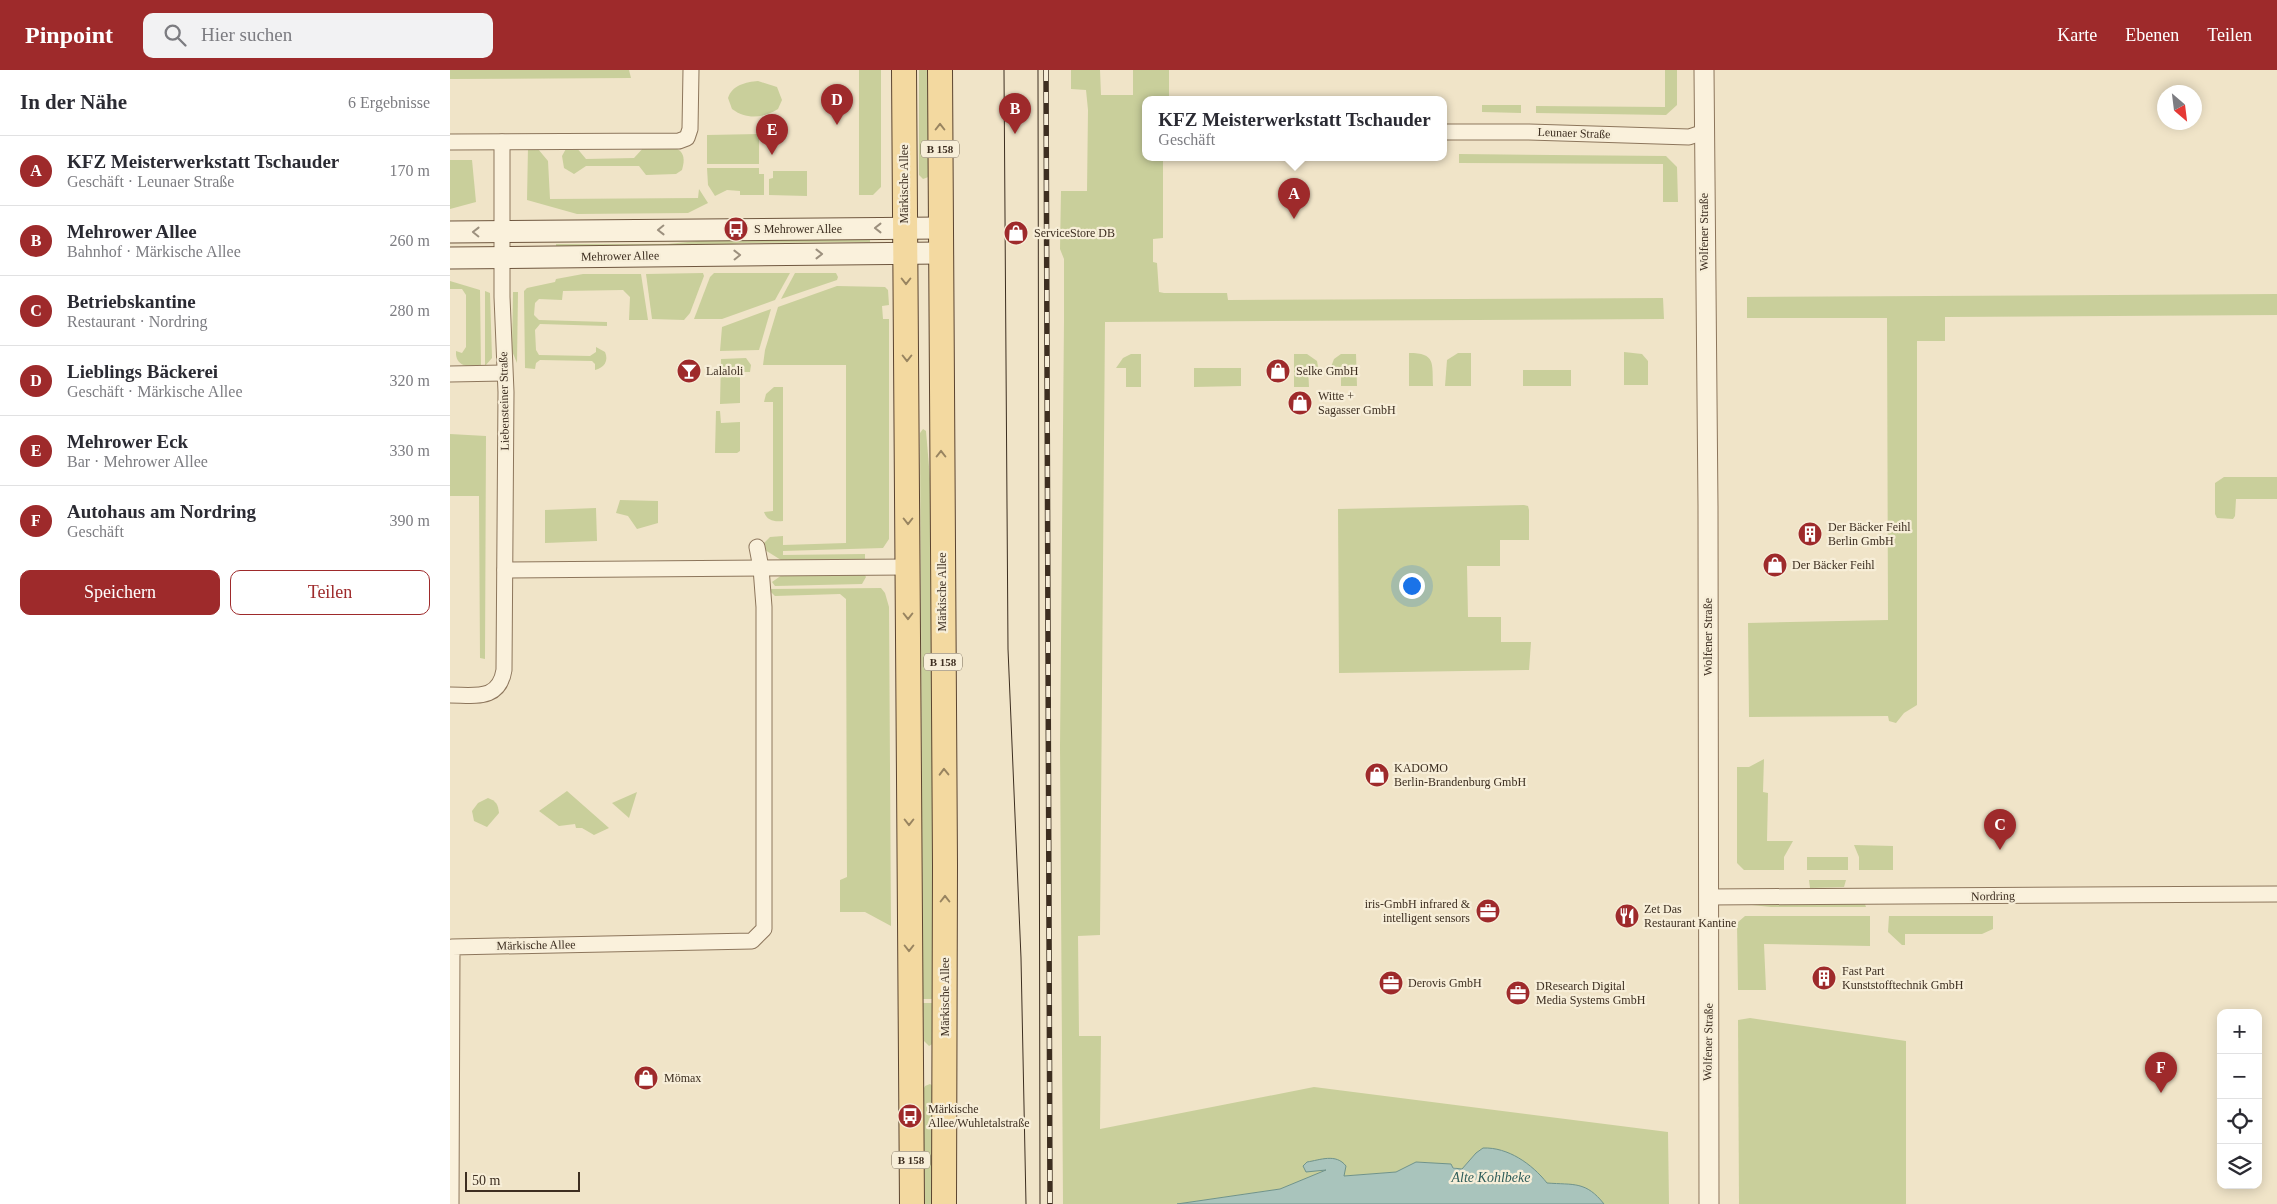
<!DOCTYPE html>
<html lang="de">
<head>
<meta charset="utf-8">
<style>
	:root { --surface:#fff; --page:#f2f2f3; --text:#2b2b33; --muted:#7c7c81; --line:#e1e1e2; --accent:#9e2a2b }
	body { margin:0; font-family:Georgia,serif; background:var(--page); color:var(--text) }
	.controls { position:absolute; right:15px; bottom:15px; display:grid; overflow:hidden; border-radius:10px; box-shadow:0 2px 12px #0003 }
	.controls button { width:45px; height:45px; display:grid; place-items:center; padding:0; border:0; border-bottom:1px solid var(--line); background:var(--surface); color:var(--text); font:25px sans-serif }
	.compass { position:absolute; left:1707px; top:15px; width:45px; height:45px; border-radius:50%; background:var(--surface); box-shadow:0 2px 12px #0003; rotate:152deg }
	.scale { position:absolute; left:15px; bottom:12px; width:115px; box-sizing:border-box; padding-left:5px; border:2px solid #3d2e20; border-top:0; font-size:14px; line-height:18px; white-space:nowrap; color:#3d2e20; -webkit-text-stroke:4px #f7eed8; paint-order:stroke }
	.you { position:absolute; left:961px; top:515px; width:18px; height:18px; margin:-12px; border:4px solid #fff; border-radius:50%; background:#1a73e8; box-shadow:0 0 0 8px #1a73e833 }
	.badge { display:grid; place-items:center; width:32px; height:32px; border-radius:50%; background:var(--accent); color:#fff; font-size:16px; font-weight:700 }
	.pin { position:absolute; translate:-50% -41px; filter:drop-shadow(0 1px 2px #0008) }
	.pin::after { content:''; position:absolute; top:26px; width:18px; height:15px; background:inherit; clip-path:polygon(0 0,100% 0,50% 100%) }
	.popup { position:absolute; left:692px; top:26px; width:305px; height:65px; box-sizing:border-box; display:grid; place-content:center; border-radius:10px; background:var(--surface); filter:drop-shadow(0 1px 4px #0005); font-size:16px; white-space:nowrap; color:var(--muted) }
	.popup b { font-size:19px; color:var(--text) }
	.popup::after { content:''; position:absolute; left:50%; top:100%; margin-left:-10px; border:10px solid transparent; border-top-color:var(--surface) }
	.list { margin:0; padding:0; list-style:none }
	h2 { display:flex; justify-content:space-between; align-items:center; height:65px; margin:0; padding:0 20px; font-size:21px }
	h2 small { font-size:16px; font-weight:400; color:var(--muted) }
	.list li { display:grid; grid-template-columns:32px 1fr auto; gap:15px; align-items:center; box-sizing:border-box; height:70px; padding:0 20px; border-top:1px solid var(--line) }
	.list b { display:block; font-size:19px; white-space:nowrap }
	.list p { margin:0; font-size:16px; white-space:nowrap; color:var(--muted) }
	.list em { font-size:16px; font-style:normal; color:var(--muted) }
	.actions { display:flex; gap:10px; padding:15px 20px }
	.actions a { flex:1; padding:11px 0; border:1px solid var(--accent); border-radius:10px; text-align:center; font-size:18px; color:var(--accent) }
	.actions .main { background:var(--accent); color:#fff }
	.icon { flex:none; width:28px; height:28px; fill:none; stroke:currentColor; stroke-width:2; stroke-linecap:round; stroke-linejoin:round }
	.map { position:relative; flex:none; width:1827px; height:1134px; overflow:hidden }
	header { display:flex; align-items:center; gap:30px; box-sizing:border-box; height:70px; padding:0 25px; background:var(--accent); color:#fff }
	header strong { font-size:24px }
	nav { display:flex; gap:28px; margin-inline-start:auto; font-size:18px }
	.search { width:350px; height:45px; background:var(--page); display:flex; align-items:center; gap:12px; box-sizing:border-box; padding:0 18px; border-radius:10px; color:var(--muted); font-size:19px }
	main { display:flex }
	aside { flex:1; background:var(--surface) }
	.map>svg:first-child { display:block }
	.green { fill:#c9cf9b }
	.water { fill:#a9c4bc; stroke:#6f938a }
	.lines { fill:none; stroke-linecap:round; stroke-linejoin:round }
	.minor-casing { stroke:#8d765c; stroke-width:17 }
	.tertiary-casing { stroke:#8d765c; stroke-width:21 }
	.secondary-casing { stroke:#6f573f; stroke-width:23 }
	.primary-casing { stroke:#5b4430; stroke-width:26 }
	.minor { stroke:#faf1dc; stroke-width:15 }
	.tertiary { stroke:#faf1dc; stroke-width:19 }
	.secondary { stroke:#faf1dc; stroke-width:21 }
	.primary { stroke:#f3d9a0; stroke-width:24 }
	.tram { stroke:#3d2e20; stroke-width:1 }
	.rail-casing { stroke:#3d2e20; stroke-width:5.5 }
	.rail { stroke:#f7eed8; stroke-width:4; stroke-dasharray:11; stroke-linecap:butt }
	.oneway { stroke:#988460 }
	.oneway2 { stroke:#9c907e }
	.labels { text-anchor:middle; stroke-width:4.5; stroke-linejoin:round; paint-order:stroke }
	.shield { fill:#f7eed8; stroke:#756857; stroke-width:1 }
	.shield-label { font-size:11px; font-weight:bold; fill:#3d2e20 }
	.street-label { font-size:12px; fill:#3d2e20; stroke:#f7eed8 }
	.poi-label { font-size:12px; fill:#3d2e20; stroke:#f7eed8; text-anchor:start }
	.water-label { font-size:14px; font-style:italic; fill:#2f5d5a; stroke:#f7eed8 }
</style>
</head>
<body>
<header>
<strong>Pinpoint</strong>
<div class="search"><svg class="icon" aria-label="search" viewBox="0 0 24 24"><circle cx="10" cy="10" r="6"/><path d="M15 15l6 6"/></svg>Hier suchen</div>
<nav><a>Karte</a><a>Ebenen</a><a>Teilen</a></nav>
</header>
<main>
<aside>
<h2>In der Nähe<small>6 Ergebnisse</small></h2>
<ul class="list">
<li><span class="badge">A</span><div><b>KFZ Meisterwerkstatt Tschauder</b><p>Geschäft · Leunaer Straße</p></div><em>170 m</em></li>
<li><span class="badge">B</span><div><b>Mehrower Allee</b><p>Bahnhof · Märkische Allee</p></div><em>260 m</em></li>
<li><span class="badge">C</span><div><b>Betriebskantine</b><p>Restaurant · Nordring</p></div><em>280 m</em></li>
<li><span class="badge">D</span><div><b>Lieblings Bäckerei</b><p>Geschäft · Märkische Allee</p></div><em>320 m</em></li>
<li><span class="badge">E</span><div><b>Mehrower Eck</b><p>Bar · Mehrower Allee</p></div><em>330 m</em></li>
<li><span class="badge">F</span><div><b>Autohaus am Nordring</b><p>Geschäft</p></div><em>390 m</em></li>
</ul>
<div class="actions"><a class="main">Speichern</a><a>Teilen</a></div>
</aside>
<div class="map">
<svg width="1827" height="1134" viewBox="0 0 1827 1134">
	<rect width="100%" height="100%" fill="#f0e4c8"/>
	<g class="green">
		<polygon points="0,0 179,0 181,8 0,9"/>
		<polygon points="409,0 431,0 431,117 423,125 409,125"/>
		<polygon points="469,0 481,0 481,106 473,109 469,105"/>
		<path d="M621,0H650L651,25H683V0H719V30H695V88H713V168L703,169V192L707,193L709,222L714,223H777L778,230L1213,228L1214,249L655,252L650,865L628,866L629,966H651L650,1059L864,1017L1218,1062L1219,1134H1154C1136,1111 1124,1115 1097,1113L1081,1097L1052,1080L1026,1083L1012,1099L976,1092H966L946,1102L894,1106L879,1099L830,1119L727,1134H613L610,677L614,251V189L610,179L611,121H637L638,40L636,20L621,19Z"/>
		<polygon points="1215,0 1227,0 1227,35 1216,45 1086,43 1086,36 1215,37"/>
		<path d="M308,11L327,17L332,30L328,39C313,48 297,50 282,39L278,28C282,15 296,12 308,11Z"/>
		<polygon points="1032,35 1071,35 1071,43 1032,42"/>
		<polygon points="309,64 309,94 257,94 257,65"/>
		<path d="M195,76C213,76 241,72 232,100L226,104L196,105L189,96H136L124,104L114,98L112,86L117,77H126L136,89L184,88Z"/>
		<polygon points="78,77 88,79 98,91 100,129 248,128 249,119 258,133 238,143 127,144 77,130"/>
		<polygon points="1009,84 1216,86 1227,97 1228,132 1213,132 1213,94 1009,93"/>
		<polygon points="0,90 22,90 26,132 0,139"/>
		<polygon points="257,98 309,98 309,104 314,104 314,125 290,125 290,121 277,120 265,126 258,115"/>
		<polygon points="323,101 357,101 357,126 319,125 319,109 323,108"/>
		<polygon points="420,166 420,172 291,173 239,179 106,180 106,174 218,174 287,167"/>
		<polygon points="253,203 254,206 240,243 234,250 202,249 196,204"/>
		<polygon points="264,203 340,203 325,230 272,249 244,249 260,207"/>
		<polygon points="345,203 386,203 388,207 387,210 331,229"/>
		<path d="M133,204H191L198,250H179L180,227L173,220L113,221L112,230L89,229L85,233L84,245L89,250L157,252V256L90,254L85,260L86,280L89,285L140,286L146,282V277L155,282C159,291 154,298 145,300V294L142,291L90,290L86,293L85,299L75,298L74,221L77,218L105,212L106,209Z"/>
		<path d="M0,211L30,220L31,297C19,297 5,297 6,281L12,283L16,277V225L12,219H0Z"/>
		<polygon points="387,216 435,217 438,220 439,235 432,236 433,249 439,249 439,469 433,478 333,481 333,485 415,484 415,491 331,490 315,480 314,473 320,467 333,466 333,475 396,473 396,295 313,295 315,280 328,237"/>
		<polygon points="35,221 40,223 42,288 35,296"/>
		<polygon points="63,222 68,222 67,293 62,281"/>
		<polygon points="1827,224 1827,245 1495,247 1495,271 1467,271 1467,635 1454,643 1446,653 1439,651 1438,646 1299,647 1298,553 1438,550 1437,248 1297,248 1297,227"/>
		<polygon points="321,239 309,280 270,281 272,257"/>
		<polygon points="1174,282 1192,284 1198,291 1198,315 1174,315"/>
		<path d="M959,283C986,283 982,293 983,316H959Z"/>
		<polygon points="1008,283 1021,283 1021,316 995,316 997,290"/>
		<polygon points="681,284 691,284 691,317 676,317 676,298 666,298 673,288"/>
		<polygon points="844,284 857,284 867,291 868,297 858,297 859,317 844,317"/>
		<polygon points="891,284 906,284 907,316 891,316 891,297 881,297 884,289"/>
		<polygon points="296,288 301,295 300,302 290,302 290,333 270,334 271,289"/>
		<polygon points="744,298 791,298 791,316 744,317"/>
		<rect x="1073" y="300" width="48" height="16"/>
		<path d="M324,317H333V451C325,452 317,451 314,442L323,441V332H314L316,324Z"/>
		<polygon points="266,341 270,341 271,353 290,352 290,381 287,383 265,383"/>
		<polygon points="473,359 476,361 481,420 485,929 473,929 470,363"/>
		<polygon points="0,364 36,366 35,589 30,588 29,426 0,426"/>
		<polygon points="1774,407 1827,407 1827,429 1786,429 1785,446 1783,449 1767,448 1765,444 1765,413"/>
		<polygon points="170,430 208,431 208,453 187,459 178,446 166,443"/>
		<polygon points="1074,435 1078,436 1079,440 1079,470 1050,470 1050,496 1017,496 1018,547 1051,547 1051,572 1081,572 1079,600 889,603 888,439"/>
		<polygon points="146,438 147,471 95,473 95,440"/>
		<polygon points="332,505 415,505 416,507 412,514 325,516 322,512"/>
		<polygon points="431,518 435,523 439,537 441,856 415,842 390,842 390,810 397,807 396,529 390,524 325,526 320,521 320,519"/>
		<polygon points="1314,689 1313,722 1318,723 1317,771 1343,771 1334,787 1334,800 1294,800 1287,793 1287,697 1299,697"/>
		<polygon points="117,721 159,758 144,765 132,758 126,758 125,754 109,756 89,741"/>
		<polygon points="187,722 179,748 162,733"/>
		<path d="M38,728C46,731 48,734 49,743L37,757L24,751L22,741L28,733Z"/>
		<polygon points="1404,775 1443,776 1443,800 1409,800 1409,787"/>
		<rect x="1357" y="787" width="41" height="13"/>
		<polygon points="1359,810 1396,810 1394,817 1360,818"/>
		<polygon points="1292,834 1415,834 1416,837 1321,837"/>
		<polygon points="1295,846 1420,846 1420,876 1314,874 1316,920 1288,920 1287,853"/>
		<polygon points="1439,846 1543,846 1543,859 1532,864 1455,864 1455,875 1452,875 1438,862"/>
		<polygon points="473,933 485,933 484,973 479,976 474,971"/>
		<polygon points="1300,948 1456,971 1456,1134 1289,1134 1288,950"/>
		<polygon points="480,1014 484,1017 485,1134 475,1134 473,1020 475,1016"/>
	</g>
	<path class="water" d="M1033,1078C1058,1077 1082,1094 1097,1113C1124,1115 1136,1111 1154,1134H727L830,1119L876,1100L856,1102L853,1096L857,1092C870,1090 886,1083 896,1096L894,1106L946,1102L966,1092L1001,1094L1003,1098L1012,1099L1026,1083Z"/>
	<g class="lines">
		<defs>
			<g id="minor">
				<polyline points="993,62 1079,62 1239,67 1254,62"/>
				<polyline points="0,72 229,71 237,68 240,59 241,0"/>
				<polyline points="0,304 54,303"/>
				<polyline points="55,500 458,497"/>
				<path d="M0,625C25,625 49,631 54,600L56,322L52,227V72"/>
				<polyline points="1258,827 1827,824"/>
				<polyline points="1,1134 2,877 302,871 314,859 314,537 311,498 307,477"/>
			</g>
			<polyline id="tertiary" points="1254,0 1258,436 1259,1134"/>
			<g id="secondary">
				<polyline points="0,162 490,158"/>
				<polyline points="0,188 491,183"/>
			</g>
			<g id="primary">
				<polyline points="454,0 462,1134"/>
				<polyline points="490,0 495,795 494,1134"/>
			</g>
		</defs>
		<use href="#minor" class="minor-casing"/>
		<use href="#tertiary" class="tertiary-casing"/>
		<use href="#secondary" class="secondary-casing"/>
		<use href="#primary" class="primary-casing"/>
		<use href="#minor" class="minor"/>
		<use href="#tertiary" class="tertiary"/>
		<use href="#secondary" class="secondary"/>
		<use href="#primary" class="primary"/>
		<g class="tram">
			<polyline points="554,0 558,579 571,888 576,1134"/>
			<polyline points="588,0 590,1134"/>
		</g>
		<defs>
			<polyline id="rail" points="596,0 600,1134"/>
		</defs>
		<use href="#rail" class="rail-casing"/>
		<use href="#rail" class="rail"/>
	</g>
	<defs><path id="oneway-chevron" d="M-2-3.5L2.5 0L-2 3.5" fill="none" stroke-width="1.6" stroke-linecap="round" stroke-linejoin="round" transform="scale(1.25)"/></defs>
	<g class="oneway">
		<use href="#oneway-chevron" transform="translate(490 57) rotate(-90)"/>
		<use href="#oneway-chevron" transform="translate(456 211) rotate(90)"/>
		<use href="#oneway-chevron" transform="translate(457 288) rotate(90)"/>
		<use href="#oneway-chevron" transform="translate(491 384) rotate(-90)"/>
		<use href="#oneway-chevron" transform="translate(458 451) rotate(90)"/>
		<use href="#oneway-chevron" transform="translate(458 546) rotate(90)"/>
		<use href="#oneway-chevron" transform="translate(494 702) rotate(-91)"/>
		<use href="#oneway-chevron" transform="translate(459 752) rotate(90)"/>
		<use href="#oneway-chevron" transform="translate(495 829) rotate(-90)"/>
		<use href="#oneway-chevron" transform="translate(459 878) rotate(90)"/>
	</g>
	<g class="oneway2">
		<use href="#oneway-chevron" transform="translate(428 158) rotate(180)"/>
		<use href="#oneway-chevron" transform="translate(211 160) rotate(179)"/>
		<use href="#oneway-chevron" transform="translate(26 162) rotate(-179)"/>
		<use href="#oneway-chevron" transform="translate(369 184)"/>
		<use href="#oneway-chevron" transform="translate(287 185) rotate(-1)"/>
	</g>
	<defs>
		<symbol id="bus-disc" viewBox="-11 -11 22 22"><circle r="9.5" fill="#9e2a2b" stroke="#f7eed8"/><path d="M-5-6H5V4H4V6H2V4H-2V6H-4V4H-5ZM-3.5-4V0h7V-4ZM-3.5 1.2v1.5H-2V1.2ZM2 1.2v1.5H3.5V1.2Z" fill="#fff"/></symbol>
		<symbol id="shop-disc" viewBox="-11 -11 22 22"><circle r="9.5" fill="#9e2a2b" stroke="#f7eed8"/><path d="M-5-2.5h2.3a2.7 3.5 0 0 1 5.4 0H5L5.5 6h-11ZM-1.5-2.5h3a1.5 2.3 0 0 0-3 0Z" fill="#fff"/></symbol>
		<symbol id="bar-disc" viewBox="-11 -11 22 22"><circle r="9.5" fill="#9e2a2b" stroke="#f7eed8"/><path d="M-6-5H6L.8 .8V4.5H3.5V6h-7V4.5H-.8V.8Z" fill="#fff"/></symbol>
		<symbol id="building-disc" viewBox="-11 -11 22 22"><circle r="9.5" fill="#9e2a2b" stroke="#f7eed8"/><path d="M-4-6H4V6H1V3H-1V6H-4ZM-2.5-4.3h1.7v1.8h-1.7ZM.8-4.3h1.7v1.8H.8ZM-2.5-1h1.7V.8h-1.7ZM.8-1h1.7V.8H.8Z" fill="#fff"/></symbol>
		<symbol id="office-disc" viewBox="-11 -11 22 22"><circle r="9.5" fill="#9e2a2b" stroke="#f7eed8"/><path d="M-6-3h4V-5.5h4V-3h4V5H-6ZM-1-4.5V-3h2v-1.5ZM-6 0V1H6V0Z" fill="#fff"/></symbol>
		<symbol id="restaurant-disc" viewBox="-11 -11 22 22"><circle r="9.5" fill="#9e2a2b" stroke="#f7eed8"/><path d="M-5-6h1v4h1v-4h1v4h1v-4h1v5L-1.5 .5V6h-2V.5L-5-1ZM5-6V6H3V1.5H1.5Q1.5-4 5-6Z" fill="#fff"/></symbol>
	</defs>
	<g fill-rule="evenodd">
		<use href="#bus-disc" x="272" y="145" width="28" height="28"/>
		<use href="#shop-disc" x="552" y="149" width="28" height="28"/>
		<use href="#bar-disc" x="225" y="287" width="28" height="28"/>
		<use href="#shop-disc" x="814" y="287" width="28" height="28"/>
		<use href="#shop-disc" x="836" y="319" width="28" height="28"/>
		<use href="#building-disc" x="1346" y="450" width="28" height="28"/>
		<use href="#shop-disc" x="1311" y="481" width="28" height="28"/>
		<use href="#shop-disc" x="913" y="691" width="28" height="28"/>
		<use href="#office-disc" x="1024" y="827" width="28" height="28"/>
		<use href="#restaurant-disc" x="1163" y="832" width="28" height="28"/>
		<use href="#building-disc" x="1360" y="894" width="28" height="28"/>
		<use href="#office-disc" x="927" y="899" width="28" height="28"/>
		<use href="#office-disc" x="1054" y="909" width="28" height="28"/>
		<use href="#shop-disc" x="182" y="994" width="28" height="28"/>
		<use href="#bus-disc" x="446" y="1032" width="28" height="28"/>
	</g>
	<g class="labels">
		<g class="shield">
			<rect x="471" y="70.5" width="38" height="17" rx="4"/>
			<rect x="474" y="583.5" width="38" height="17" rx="4"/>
			<rect x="442" y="1081.5" width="38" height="17" rx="4"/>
		</g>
		<g class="shield-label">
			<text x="490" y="83">B 158</text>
			<text x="493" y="596">B 158</text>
			<text x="461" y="1094">B 158</text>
		</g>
		<g class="street-label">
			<text transform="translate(1124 63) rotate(2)" y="4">Leunaer Straße</text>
			<text transform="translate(454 114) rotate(-90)" y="4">Märkische Allee</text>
			<text transform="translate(1254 162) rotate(-90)" y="4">Wolfener Straße</text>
			<text transform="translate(170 186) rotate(-1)" y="4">Mehrower Allee</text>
			<text transform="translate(54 331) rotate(-91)" y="4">Liebensteiner Straße</text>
			<text transform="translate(492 522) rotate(-90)" y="4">Märkische Allee</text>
			<text transform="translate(1258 567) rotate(-90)" y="4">Wolfener Straße</text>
			<text transform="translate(1543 826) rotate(-1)" y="4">Nordring</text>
			<text transform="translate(86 875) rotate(-1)" y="4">Märkische Allee</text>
			<text transform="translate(495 927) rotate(-90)" y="4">Märkische Allee</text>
			<text transform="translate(1258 972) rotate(-89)" y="4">Wolfener Straße</text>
		</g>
		<g class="poi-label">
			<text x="304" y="163">S Mehrower Allee</text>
			<text x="584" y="167">ServiceStore DB</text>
			<text x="256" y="305">Lalaloli</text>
			<text x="846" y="305">Selke GmbH</text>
			<text x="868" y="330">Witte +<tspan x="868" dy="14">Sagasser GmbH</tspan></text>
			<text x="1378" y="461">Der Bäcker Feihl<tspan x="1378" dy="14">Berlin GmbH</tspan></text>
			<text x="1342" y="499">Der Bäcker Feihl</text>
			<text x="944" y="702">KADOMO<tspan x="944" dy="14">Berlin-Brandenburg GmbH</tspan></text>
			<text x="1020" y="838" text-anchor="end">iris-GmbH infrared &amp;<tspan x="1020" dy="14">intelligent sensors</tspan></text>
			<text x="1194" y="843">Zet Das<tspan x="1194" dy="14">Restaurant Kantine</tspan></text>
			<text x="1392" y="905">Fast Part<tspan x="1392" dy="14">Kunststofftechnik GmbH</tspan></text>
			<text x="958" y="917">Derovis GmbH</text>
			<text x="1086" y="920">DResearch Digital<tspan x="1086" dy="14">Media Systems GmbH</tspan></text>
			<text x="214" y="1012">Mömax</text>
			<text x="478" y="1043">Märkische<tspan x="478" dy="14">Allee/Wuhletalstraße</tspan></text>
		</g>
		<g class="water-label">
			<text x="1041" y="1112">Alte Kohlbeke</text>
		</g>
	</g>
</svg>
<div class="controls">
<button>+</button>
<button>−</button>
<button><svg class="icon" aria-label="locate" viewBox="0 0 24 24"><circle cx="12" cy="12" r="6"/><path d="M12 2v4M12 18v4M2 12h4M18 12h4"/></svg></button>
<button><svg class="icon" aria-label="layers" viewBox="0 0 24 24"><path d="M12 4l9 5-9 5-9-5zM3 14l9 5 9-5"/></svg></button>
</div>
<svg class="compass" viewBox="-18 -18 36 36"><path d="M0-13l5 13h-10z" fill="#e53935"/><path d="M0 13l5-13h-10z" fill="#7c7c81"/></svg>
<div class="scale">50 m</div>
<div class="you"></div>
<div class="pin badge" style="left:844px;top:149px">A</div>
<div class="popup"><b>KFZ Meisterwerkstatt Tschauder</b>Geschäft</div>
<div class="pin badge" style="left:565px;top:64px">B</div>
<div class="pin badge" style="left:1550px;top:780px">C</div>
<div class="pin badge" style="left:387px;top:55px">D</div>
<div class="pin badge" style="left:322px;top:85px">E</div>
<div class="pin badge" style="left:1711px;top:1023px">F</div>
</div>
</main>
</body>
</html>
